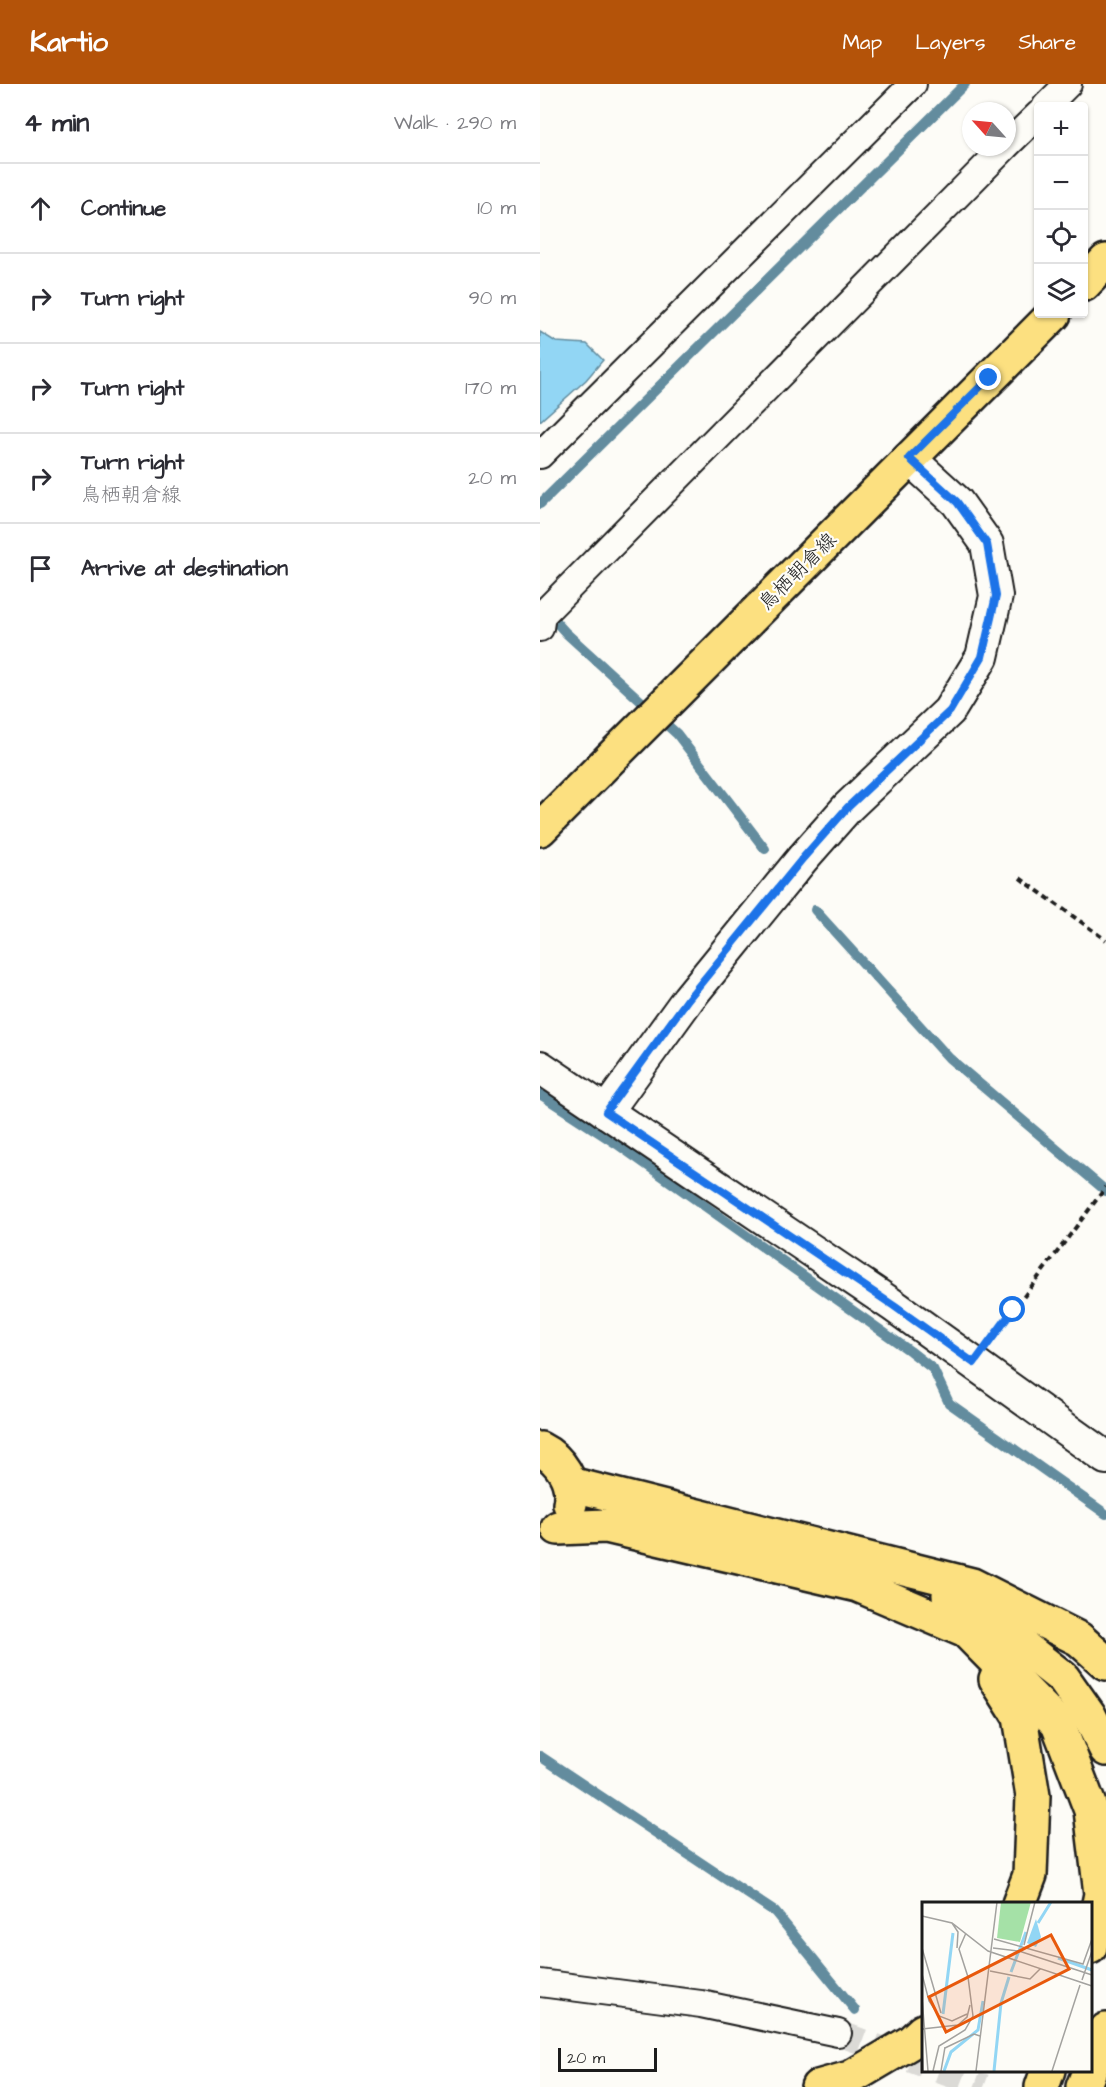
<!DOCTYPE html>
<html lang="en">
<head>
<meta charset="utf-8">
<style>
	:root { --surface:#fff; --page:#f7f7f7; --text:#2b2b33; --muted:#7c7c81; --line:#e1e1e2; --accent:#b45309 }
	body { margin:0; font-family:"Architects Daughter","Klee One",sans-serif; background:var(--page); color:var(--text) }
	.controls { position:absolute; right:18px; top:18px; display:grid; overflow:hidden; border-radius:6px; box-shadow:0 2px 4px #0004 }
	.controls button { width:54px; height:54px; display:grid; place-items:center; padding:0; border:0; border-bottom:2px solid var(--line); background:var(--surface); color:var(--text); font:30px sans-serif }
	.compass { position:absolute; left:422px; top:18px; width:54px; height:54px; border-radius:50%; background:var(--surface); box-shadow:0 2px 4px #0004; rotate:297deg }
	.scale { position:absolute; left:18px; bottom:15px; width:99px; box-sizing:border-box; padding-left:6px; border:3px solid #1c1c1c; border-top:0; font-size:16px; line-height:21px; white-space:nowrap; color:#1c1c1c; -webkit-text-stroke:4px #fdfcf7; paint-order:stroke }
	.stop { position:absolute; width:18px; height:18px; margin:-14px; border:4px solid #1a73e8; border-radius:50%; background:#fff }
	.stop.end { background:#1a73e8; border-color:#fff; box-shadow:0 2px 6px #0008 }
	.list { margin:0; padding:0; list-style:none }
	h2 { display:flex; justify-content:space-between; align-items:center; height:78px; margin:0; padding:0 24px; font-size:26px }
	h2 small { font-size:20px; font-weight:400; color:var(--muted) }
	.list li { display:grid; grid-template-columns:39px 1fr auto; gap:18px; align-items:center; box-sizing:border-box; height:90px; padding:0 24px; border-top:2px solid var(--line) }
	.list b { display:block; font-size:22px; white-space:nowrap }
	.list p { margin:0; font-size:20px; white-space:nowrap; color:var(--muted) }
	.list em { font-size:20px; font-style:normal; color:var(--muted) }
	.icon { flex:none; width:33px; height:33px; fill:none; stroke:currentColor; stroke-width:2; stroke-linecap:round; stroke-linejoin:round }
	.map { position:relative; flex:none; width:566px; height:2003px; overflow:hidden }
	header { display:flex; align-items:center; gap:36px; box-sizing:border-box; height:84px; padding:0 30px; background:var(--accent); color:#fff }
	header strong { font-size:28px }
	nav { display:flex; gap:33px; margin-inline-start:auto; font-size:21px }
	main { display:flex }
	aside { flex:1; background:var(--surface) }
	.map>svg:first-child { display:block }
	.water { fill:#92d6f4; stroke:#638c9e; stroke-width:1.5 }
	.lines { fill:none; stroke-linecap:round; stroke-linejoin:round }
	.stream { stroke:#638c9e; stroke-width:10 }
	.minor-tunnel { stroke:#dbdad6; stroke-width:26; stroke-dasharray:26 13; stroke-linecap:butt }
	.minor-casing { stroke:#1c1c1c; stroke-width:30 }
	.tertiary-casing { stroke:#1c1c1c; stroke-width:36 }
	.primary-casing { stroke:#1c1c1c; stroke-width:38 }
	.motorway-casing { stroke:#1c1c1c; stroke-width:38 }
	.path { stroke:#1c1c1c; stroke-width:4; stroke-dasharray:6 4.5; stroke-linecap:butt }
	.minor { stroke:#fdfcf7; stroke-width:26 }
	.tertiary { stroke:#fdfcf7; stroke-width:32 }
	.primary { stroke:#fce080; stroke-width:33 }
	.motorway { stroke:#fce080; stroke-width:33 }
	.route { stroke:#1a73e8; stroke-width:8 }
	.labels { text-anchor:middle; stroke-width:4.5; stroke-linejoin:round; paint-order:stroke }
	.street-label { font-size:20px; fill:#1c1c1c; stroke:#fdfcf7 }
	.inset-river { fill:none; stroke:#92d6f4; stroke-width:3 }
	.inset-road { fill:none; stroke:#a3a29f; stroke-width:1.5 }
	.view { fill:#e8590c; fill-opacity:0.15; stroke:#e8590c; stroke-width:3 }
	.inset-edge { fill:none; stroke:#1c1c1c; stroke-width:3 }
</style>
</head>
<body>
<header>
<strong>Kartio</strong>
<nav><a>Map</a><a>Layers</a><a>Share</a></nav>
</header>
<main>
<aside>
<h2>4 min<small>Walk · 290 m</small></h2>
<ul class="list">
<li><svg class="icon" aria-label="ahead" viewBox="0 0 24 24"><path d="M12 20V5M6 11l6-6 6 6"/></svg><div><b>Continue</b></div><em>10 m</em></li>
<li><svg class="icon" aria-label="right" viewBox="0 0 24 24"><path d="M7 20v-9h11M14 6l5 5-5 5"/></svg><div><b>Turn right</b></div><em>90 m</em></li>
<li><svg class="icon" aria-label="right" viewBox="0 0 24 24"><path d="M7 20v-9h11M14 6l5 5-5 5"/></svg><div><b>Turn right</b></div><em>170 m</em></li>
<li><svg class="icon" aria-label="right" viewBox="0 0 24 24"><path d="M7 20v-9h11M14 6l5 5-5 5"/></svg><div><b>Turn right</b><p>鳥栖朝倉線</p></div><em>20 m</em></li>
<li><svg class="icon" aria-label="arrive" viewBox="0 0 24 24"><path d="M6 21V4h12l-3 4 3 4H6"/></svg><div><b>Arrive at destination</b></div></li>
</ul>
</aside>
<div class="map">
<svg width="566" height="2003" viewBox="0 0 566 2003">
	<rect width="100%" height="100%" fill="#fdfcf7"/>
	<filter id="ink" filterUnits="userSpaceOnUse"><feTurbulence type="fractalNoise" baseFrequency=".0167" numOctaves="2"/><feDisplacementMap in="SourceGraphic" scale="12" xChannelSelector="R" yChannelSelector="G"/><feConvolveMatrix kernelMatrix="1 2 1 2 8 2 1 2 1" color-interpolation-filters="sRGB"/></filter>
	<g filter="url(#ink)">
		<polygon class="water" points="0,248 16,258 47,260 63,276 46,296 0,337"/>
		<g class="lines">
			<g class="stream">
				<polyline points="0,420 425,0"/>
				<polyline points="6,527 26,549 137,650 225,765"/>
				<polyline points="275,826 409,974 566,1107"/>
				<polyline points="0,1010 77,1060 370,1267 393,1285 409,1319 566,1430"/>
				<polyline points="0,1672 235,1828 315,1926"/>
			</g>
			<g class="minor-tunnel">
				<polyline points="298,1949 383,1980"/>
				<polyline points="399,1986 444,2003"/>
			</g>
			<defs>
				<g id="minor">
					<polyline points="506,22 528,0"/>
					<polyline points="467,61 499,30"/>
					<polyline points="0,371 373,0"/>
					<polyline points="0,544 2,531 465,63"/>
					<polyline points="0,1899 161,1920 298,1949"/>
				</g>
				<g id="tertiary">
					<polyline points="0,983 354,1222 566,1374"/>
					<polyline points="66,1028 148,915 263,774 308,723 409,627 442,573 456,512 447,460 417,418 369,374"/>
				</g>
				<g id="primary">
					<polyline points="544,200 566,177"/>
					<polyline points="0,745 514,230"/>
				</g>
				<g id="motorway">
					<path d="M0,1365C20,1375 35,1397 30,1420"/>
					<polyline points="30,1400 432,1501 539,1555 566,1579"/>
					<polyline points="18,1444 66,1442 318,1501 426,1547 518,1640 551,1726 561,1810 550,1863"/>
					<polyline points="409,1511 431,1522 523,1594 549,1631 566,1665"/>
					<polyline points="456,1595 480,1633 493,1712 490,1791 479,1820"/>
					<polyline points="278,2003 310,1994 371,1958 383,1947"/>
					<polyline points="502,2003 508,1986"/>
					<polyline points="543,2003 566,1946"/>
				</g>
			</defs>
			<use href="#minor" class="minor-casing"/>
			<use href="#tertiary" class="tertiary-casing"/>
			<use href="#primary" class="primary-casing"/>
			<use href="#motorway" class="motorway-casing"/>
			<g class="path">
				<polyline points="480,794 566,856"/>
				<polyline points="452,1255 566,1103"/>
			</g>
			<use href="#minor" class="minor"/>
			<use href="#tertiary" class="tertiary"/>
			<use href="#primary" class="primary"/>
			<use href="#motorway" class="motorway"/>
		</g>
	</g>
	<g class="lines" filter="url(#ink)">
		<polyline class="route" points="449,294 369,374 417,418 447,460 456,512 442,573 410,627 308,723 263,774 148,915 66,1028 354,1222 434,1279 473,1226"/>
	</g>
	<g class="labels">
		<g class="street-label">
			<text transform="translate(257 487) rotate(-45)" y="7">鳥栖朝倉線</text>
		</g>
	</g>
	<g transform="translate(382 1818)">
		<rect width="170" height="170" fill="#fdfcf7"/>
		<path d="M79,0H109L98,40L75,36Z" fill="#a5e1a7"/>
		<path d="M114,17L119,35L114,45L105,41Z" fill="#92d6f4"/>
		<path class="inset-river" d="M116,21L129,0M136,56L170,68M89,70L104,30M21,112L31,31M22,169L29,150L56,128L61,99M72,169L79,101L87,75"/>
		<path class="inset-road" d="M0,14L30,21L66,49L170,84M30,21L36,30L35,46M72,37L161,62L170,37M102,43L113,0M0,46L19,111M71,46L97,49L170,73M68,69L108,77L118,67M0,72L7,99L17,114L30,119L45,112M160,78L170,49M0,96L6,169M0,127L36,123L45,115L48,103M0,146L1,169M23,146L52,132L58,134M11,169L17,144L43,128L51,114L46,75L37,47L44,31M19,169L23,145M54,169L75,0M130,169L158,83"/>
		<path class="view" d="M129,33L147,67L24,130L7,95Z"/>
		<rect width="170" height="170" class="inset-edge"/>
	</g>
</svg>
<div class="controls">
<button>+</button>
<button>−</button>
<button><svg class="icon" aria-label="locate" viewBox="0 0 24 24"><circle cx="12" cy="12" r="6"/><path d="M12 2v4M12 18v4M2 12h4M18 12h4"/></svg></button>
<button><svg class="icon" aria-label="layers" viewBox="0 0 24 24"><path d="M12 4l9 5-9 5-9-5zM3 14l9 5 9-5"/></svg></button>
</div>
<svg class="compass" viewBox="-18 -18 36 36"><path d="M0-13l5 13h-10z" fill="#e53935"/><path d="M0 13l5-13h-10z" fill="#7c7c81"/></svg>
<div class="scale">20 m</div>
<div class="stop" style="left:473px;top:1226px"></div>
<div class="stop end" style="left:449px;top:294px"></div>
</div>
</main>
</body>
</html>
